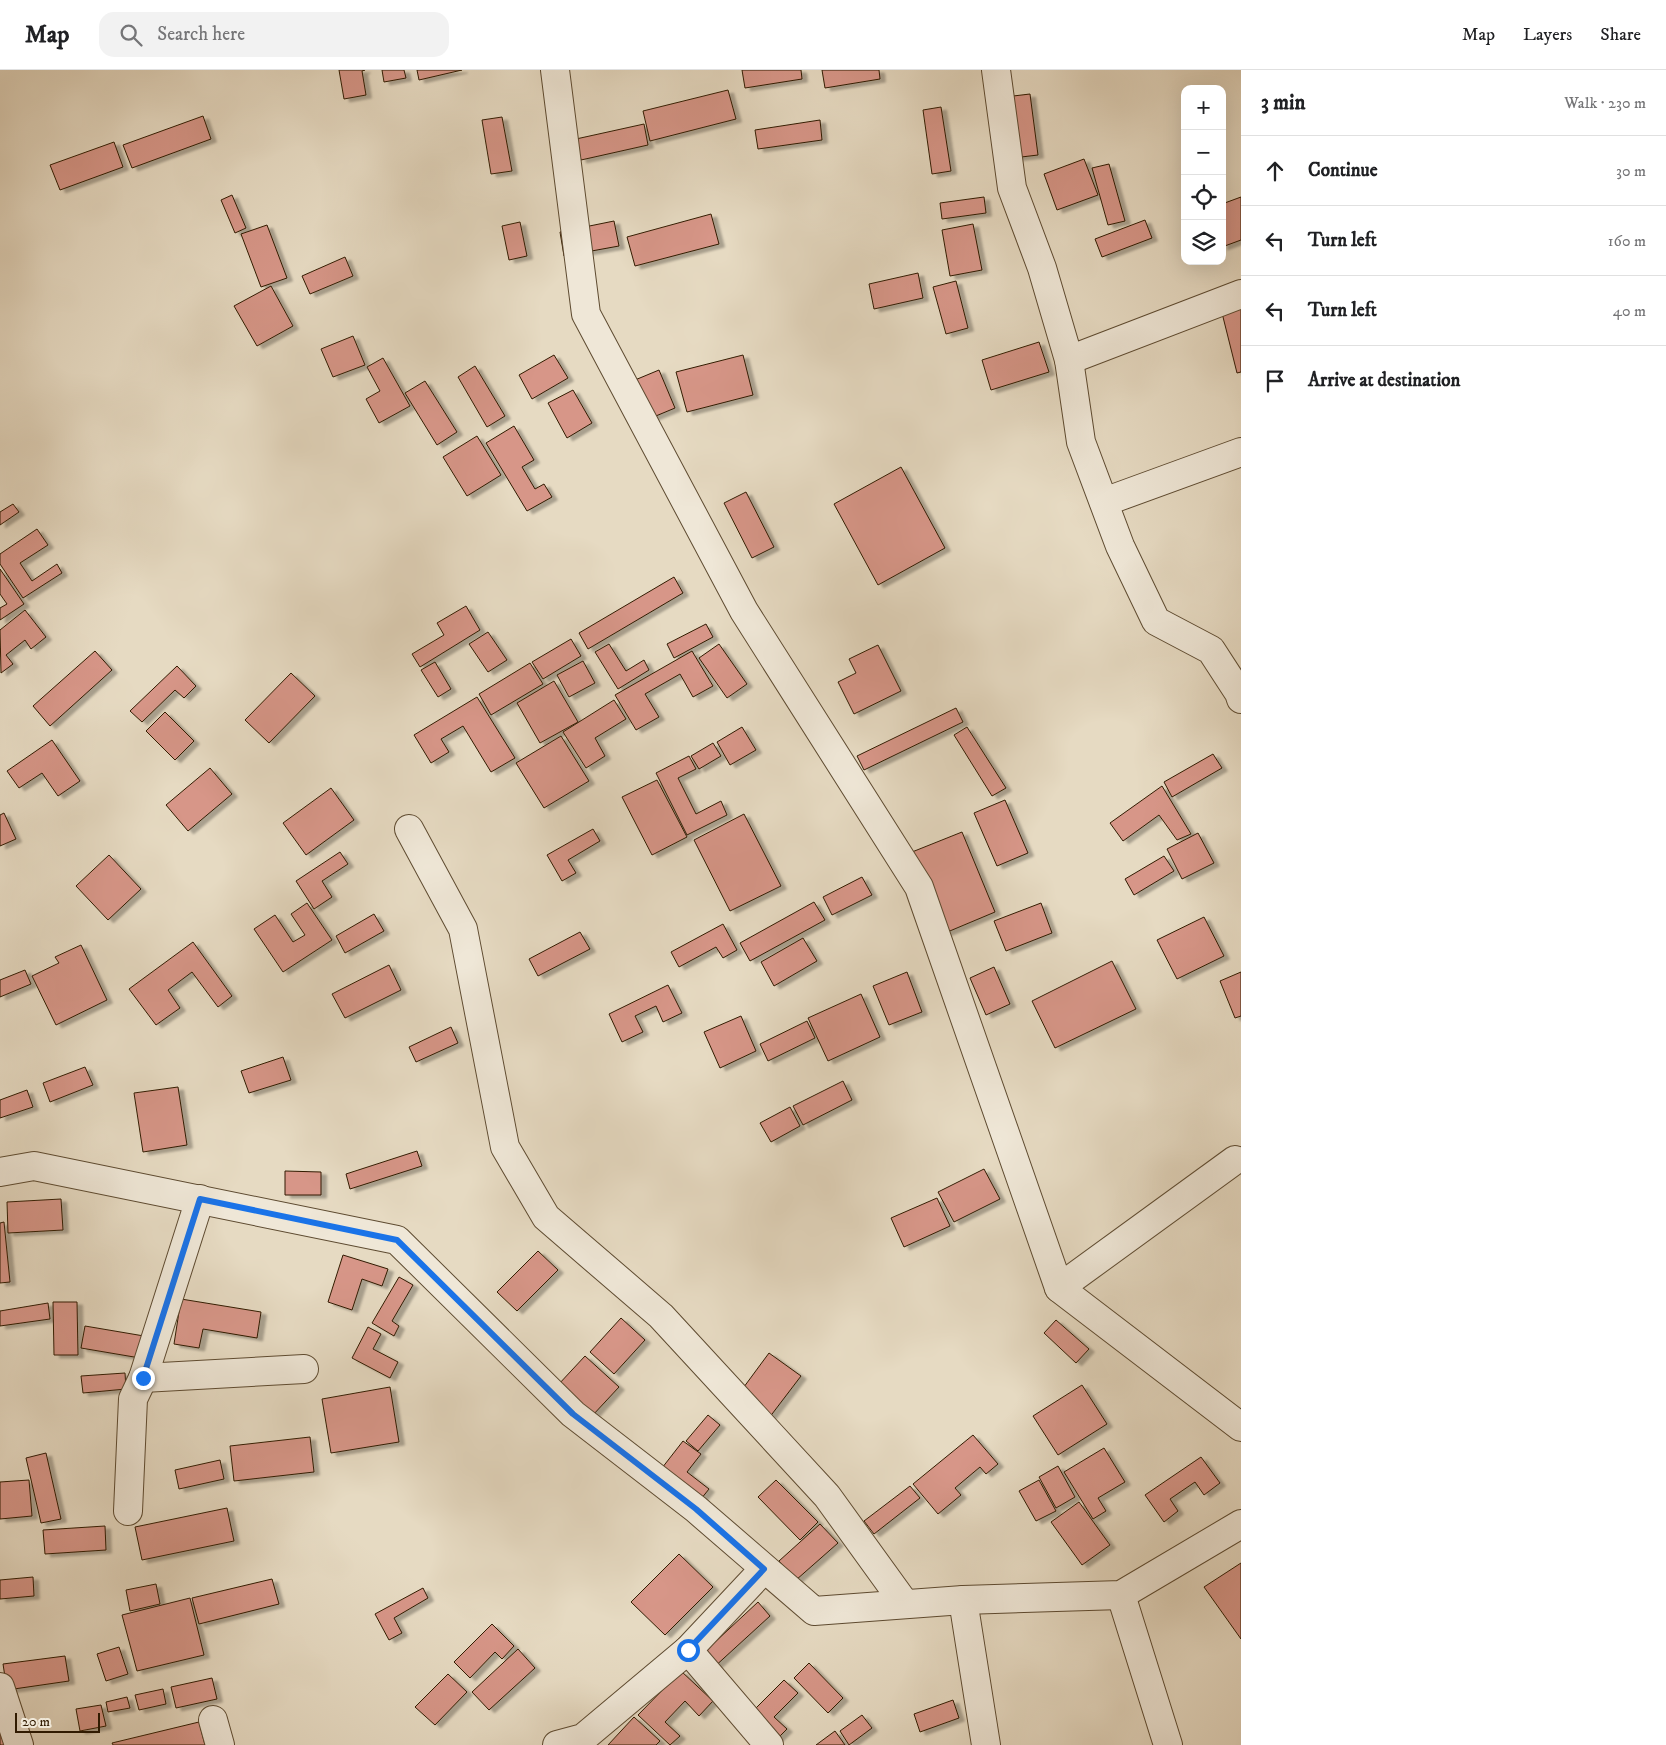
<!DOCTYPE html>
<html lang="en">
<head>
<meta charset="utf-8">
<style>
	:root { --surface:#fff; --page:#f2f2f2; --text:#202124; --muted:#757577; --line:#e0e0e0 }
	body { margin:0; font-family:"IM FELL DW Pica",serif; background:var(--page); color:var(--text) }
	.controls { position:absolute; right:15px; top:15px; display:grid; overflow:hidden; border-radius:10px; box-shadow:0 5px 20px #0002 }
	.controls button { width:45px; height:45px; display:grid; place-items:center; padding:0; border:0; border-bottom:1px solid var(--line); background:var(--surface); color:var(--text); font:25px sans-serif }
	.scale { position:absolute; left:15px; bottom:12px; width:85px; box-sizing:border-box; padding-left:5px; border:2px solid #311b01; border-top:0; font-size:14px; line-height:18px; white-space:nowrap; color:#311b01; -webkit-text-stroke:4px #efe7d7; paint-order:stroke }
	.stop { position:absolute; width:15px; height:15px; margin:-11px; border:4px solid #1a73e8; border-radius:50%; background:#fff }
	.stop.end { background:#1a73e8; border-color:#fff; box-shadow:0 1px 5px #0008 }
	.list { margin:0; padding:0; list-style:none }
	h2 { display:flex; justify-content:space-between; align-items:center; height:65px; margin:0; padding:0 20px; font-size:21px }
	h2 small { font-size:16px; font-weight:400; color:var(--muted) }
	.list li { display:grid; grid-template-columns:32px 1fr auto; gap:15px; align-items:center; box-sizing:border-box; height:70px; padding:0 20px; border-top:1px solid var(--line) }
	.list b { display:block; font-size:19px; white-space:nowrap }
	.list em { font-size:16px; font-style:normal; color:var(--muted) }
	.icon { flex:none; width:28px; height:28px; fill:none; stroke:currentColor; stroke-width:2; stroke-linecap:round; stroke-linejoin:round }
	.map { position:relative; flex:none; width:1241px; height:1675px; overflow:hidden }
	header { display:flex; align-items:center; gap:30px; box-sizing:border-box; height:70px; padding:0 25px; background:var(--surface); border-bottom:1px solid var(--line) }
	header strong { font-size:24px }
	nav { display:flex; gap:28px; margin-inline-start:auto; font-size:18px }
	.search { width:350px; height:45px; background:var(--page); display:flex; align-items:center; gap:12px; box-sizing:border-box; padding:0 18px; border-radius:15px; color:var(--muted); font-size:19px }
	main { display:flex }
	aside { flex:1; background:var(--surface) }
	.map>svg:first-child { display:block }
	.building { fill:#d79688; stroke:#311b01; filter:url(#shadow) }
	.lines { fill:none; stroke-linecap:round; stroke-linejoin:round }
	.minor-casing { stroke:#5e4b31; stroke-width:30 }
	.minor { stroke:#efe7d7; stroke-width:28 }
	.route { stroke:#1a73e8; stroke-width:6 }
</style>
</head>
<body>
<header>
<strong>Map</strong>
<div class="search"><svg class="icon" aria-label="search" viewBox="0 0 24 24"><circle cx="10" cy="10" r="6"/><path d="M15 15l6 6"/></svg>Search here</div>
<nav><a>Map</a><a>Layers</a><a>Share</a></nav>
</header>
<main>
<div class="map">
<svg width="1241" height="1675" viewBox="0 0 1241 1675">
	<defs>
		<filter id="shadow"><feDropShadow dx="5.5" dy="3" stdDeviation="1" flood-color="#0004"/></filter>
	</defs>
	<rect width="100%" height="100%" fill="#e6dac2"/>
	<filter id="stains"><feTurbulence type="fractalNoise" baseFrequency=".004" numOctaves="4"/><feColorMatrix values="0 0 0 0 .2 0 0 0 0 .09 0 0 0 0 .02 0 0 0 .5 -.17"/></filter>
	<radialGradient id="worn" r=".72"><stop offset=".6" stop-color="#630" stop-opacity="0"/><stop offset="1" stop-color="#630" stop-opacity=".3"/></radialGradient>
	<g class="building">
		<polygon points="339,0 365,0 362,1 366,25 344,29"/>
		<polygon points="382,0 404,0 406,8 384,12"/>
		<polygon points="417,0 462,0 419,10"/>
		<polygon points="742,0 801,0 802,9 745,18"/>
		<polygon points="822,0 879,0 880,9 825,18"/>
		<polygon points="728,20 736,49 650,71 643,41"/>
		<polygon points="1030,24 1038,85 1013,88 1005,27"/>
		<polygon points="941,37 951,101 932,104 923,40"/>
		<polygon points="203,46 211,69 132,98 123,75"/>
		<polygon points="502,47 512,101 491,104 482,50"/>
		<polygon points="820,50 822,70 758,79 755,60"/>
		<polygon points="644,54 648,75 581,90 576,69"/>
		<polygon points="114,72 123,97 60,120 50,95"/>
		<polygon points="1084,89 1098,125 1057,140 1044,104"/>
		<polygon points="1109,94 1125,151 1108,155 1092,98"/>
		<polygon points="232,125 246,158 235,163 221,130"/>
		<polygon points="984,127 986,143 942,149 940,133"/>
		<polygon points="1241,127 1241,170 1222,177 1222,134"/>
		<polygon points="711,144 719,174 635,196 627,167"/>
		<polygon points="1145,150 1152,168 1102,187 1095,169"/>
		<polygon points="614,151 619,176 564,186 560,162"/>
		<polygon points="520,152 527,186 509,190 502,156"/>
		<polygon points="973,154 982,200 950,206 942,160"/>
		<polygon points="267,155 287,208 261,217 241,164"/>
		<polygon points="345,187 353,206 310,224 302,206"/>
		<polygon points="918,203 923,228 874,239 869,214"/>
		<polygon points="956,211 968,258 946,264 933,217"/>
		<polygon points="271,216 293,256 257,276 234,236"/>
		<polygon points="1241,230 1241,302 1237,303 1220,235"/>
		<polygon points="353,266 365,295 333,307 321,279"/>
		<polygon points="1039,272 1049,302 991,320 982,290"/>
		<polygon points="554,285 568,308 532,329 519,305"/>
		<polygon points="743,285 753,325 687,342 676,302"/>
		<polygon points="383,288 410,336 379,353 366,329 380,321 367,297"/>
		<polygon points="475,296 505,346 487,357 458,307"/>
		<polygon points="659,300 675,338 651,348 635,310"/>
		<polygon points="425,311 457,362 437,375 405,323"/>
		<polygon points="573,320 592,353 567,368 548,333"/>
		<polygon points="514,356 534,390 522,397 535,419 544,414 552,427 527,441 486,373"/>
		<polygon points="477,366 501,405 467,426 443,387"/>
		<polygon points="901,397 945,478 878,515 834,434"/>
		<polygon points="746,422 774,477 752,488 724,433"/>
		<polygon points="13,434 19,442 0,455 0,442"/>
		<polygon points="37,459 48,475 20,493 32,511 57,494 62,503 23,528 0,494 0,484"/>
		<polygon points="0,499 24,534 0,550 0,538 7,534 0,524"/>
		<polygon points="674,507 683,523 588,579 579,563"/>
		<polygon points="466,536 480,560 420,597 412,584 444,565 437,553"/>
		<polygon points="25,540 46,567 31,579 25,570 6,585 13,594 1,603 0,560"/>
		<polygon points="706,554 713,567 674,588 667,574"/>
		<polygon points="488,562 507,590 488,602 469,574"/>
		<polygon points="571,569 581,586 543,609 532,592"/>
		<polygon points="609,574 626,601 644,590 649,600 618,619 595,582"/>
		<polygon points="719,574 747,614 727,628 699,588"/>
		<polygon points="878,575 901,621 854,644 838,612 856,603 849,589"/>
		<polygon points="95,581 112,600 50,656 33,636"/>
		<polygon points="692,581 713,616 693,627 680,604 645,624 659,647 636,660 615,625"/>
		<polygon points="583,591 595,613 569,627 557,605"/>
		<polygon points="435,592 451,619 438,627 421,600"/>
		<polygon points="530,593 543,614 491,645 479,624"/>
		<polygon points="177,596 196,616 184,628 175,620 142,652 130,641"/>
		<polygon points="291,603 315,626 269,673 245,650"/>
		<polygon points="554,611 578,652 540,673 517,633"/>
		<polygon points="477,627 515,688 491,702 463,656 441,669 449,682 431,693 414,665"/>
		<polygon points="614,630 626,649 595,668 605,686 586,698 563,662"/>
		<polygon points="956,638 963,652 864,700 857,686"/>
		<polygon points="165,642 194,671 175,690 146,661"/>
		<polygon points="742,657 756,680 730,695 717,672"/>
		<polygon points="967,657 1006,718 992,726 954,665"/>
		<polygon points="561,666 589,711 544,738 516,693"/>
		<polygon points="52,670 80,711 58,726 42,703 19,718 7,701"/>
		<polygon points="713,673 721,686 699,699 691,686"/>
		<polygon points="1213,684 1222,698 1172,727 1164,712"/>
		<polygon points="689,686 696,699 678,708 696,744 721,731 727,745 687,765 656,703"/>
		<polygon points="210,698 232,724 188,761 166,735"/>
		<polygon points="657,710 687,767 652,785 622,727"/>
		<polygon points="1162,716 1191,764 1177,770 1159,745 1123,771 1110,753"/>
		<polygon points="331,718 354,750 306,785 283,753"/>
		<polygon points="1005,730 1028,783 997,796 974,743"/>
		<polygon points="4,743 16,769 0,776 0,745"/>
		<polygon points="744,744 781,816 730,841 694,770"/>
		<polygon points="593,759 600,771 568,790 576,803 562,811 547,785"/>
		<polygon points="962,762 995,842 945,863 912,782"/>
		<polygon points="1198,763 1214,793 1182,809 1167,779"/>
		<polygon points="340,782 348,794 322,811 332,827 314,839 296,811"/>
		<polygon points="109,785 141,819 108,850 76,816"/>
		<polygon points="1164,786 1174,801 1134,825 1125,809"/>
		<polygon points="862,807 872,825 832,845 823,827"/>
		<polygon points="814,832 825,850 750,891 740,873"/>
		<polygon points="307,833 332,870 283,902 254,859 275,845 293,872 305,865 291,844"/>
		<polygon points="1041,833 1052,863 1006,881 994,851"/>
		<polygon points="374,844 384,861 345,883 336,866"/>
		<polygon points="1204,847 1224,886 1177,909 1157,870"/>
		<polygon points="723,854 737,880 723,888 716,877 679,897 671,882"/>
		<polygon points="580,862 590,879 538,906 529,889"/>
		<polygon points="803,868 817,891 774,916 761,892"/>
		<polygon points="193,872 232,926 218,937 192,902 168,920 180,938 156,955 129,919"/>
		<polygon points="81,875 107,930 56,955 32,906 59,893 55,887"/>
		<polygon points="1112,891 1136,939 1055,978 1032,931"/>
		<polygon points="389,895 401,920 345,948 332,924"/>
		<polygon points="994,897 1010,934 986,945 970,908"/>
		<polygon points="25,900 31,914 0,927 0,910"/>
		<polygon points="907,902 922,942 889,955 873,916"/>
		<polygon points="1241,902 1241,946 1235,948 1220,911"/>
		<polygon points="668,915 682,943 663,952 656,936 635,946 643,962 622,972 609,944"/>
		<polygon points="861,924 880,967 828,991 808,948"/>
		<polygon points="741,946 756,981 720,998 704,962"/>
		<polygon points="807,951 815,968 768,991 760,974"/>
		<polygon points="451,957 458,973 416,992 409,977"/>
		<polygon points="283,987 291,1010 249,1023 241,1001"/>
		<polygon points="85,997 93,1015 50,1032 43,1013"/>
		<polygon points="843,1011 852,1030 803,1055 793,1036"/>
		<polygon points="178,1017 187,1075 143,1082 134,1023"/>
		<polygon points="27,1020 33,1037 0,1048 0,1030"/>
		<polygon points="790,1037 800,1056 771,1072 760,1053"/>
		<polygon points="417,1081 422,1096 350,1119 346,1104"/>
		<polygon points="984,1099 1000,1129 954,1152 938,1122"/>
		<polygon points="285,1101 321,1102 321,1125 285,1125"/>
		<polygon points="937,1128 950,1156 904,1177 891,1148"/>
		<polygon points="61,1129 63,1160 8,1163 7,1132"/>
		<polygon points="4,1152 10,1212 0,1213 0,1153"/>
		<polygon points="538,1181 558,1200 517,1241 497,1222"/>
		<polygon points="343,1185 388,1199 382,1216 362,1209 352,1240 328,1232"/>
		<polygon points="399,1207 413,1215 392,1251 399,1256 394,1266 372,1253"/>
		<polygon points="181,1229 261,1242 257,1268 203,1259 199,1278 174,1274"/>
		<polygon points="53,1232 77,1232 78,1285 54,1285"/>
		<polygon points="48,1233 50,1249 0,1256 0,1241"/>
		<polygon points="621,1248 645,1270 614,1304 590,1282"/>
		<polygon points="1056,1250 1089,1279 1076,1293 1044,1263"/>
		<polygon points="85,1256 144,1266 140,1288 81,1278"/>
		<polygon points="368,1257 381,1264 373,1279 398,1292 390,1308 352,1288"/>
		<polygon points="769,1283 801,1306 769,1348 738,1325"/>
		<polygon points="585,1286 619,1317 592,1346 558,1315"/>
		<polygon points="125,1303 126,1319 83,1323 81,1306"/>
		<polygon points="1082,1315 1107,1354 1058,1385 1033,1346"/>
		<polygon points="390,1317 399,1372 331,1383 322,1329"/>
		<polygon points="708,1345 720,1355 698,1381 686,1371"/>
		<polygon points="973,1365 998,1394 986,1404 980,1397 955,1418 961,1425 938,1444 913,1414"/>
		<polygon points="310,1367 314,1402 234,1411 230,1376"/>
		<polygon points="683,1371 701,1384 687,1402 709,1419 701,1429 662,1398"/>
		<polygon points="1104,1378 1125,1412 1098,1428 1106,1441 1093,1449 1064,1402"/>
		<polygon points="46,1383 61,1449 41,1453 26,1388"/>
		<polygon points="1201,1387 1220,1413 1204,1425 1195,1412 1170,1429 1178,1441 1164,1452 1145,1425"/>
		<polygon points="220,1390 224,1409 179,1419 175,1400"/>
		<polygon points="1058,1396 1075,1427 1056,1438 1039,1407"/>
		<polygon points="29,1410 32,1446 0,1449 0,1412"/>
		<polygon points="776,1410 818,1452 800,1470 758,1427"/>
		<polygon points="1039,1410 1056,1441 1036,1451 1019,1421"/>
		<polygon points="910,1416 920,1428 874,1464 864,1451"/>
		<polygon points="1079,1432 1110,1475 1082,1495 1051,1452"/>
		<polygon points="227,1438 234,1471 142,1490 135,1457"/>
		<polygon points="820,1454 838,1473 796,1510 779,1491"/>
		<polygon points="105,1456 106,1480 45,1484 43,1460"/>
		<polygon points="679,1484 713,1517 665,1565 631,1532"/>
		<polygon points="1241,1493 1241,1569 1204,1517"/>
		<polygon points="33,1507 34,1526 0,1529 0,1510"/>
		<polygon points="272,1509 279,1534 199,1554 192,1528"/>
		<polygon points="156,1514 160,1534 130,1541 126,1520"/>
		<polygon points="423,1518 428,1528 394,1548 402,1563 389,1570 375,1544"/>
		<polygon points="190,1528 204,1585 137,1601 122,1545"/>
		<polygon points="758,1532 770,1546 712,1599 700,1586"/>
		<polygon points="492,1554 514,1576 502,1589 495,1582 470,1608 454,1592"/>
		<polygon points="119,1577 128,1604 106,1611 97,1584"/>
		<polygon points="518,1579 535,1598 489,1640 472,1622"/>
		<polygon points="65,1586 69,1611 7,1620 3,1594"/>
		<polygon points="809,1593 843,1628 828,1643 794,1608"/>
		<polygon points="681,1601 713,1631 699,1646 685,1631 665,1652 680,1666 670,1675 638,1645"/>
		<polygon points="448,1604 467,1622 435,1655 415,1637"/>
		<polygon points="212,1608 217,1629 176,1638 171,1617"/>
		<polygon points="784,1610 798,1623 774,1647 787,1659 777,1669 750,1644"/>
		<polygon points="163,1619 166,1634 139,1640 135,1625"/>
		<polygon points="127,1627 130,1638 108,1642 106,1632"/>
		<polygon points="953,1630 959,1648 920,1662 914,1644"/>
		<polygon points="101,1635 106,1656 80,1661 76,1639"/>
		<polygon points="862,1645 872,1658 849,1675 840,1661"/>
		<polygon points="634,1647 660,1671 656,1675 608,1675"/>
		<polygon points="199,1652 205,1675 113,1675 112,1673"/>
		<polygon points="0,1659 6,1675 0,1675"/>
		<polygon points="835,1661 845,1675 816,1675"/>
	</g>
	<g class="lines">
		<defs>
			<g id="minor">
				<polyline points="555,0 586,244 744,541 919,817 1059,1218 1241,1357"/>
				<polyline points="996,0 1012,118 1042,198 1069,290 1081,372 1120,476 1156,551 1211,580 1239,623 1241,629"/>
				<polyline points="1069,290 1241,224"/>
				<polyline points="1104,432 1241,382"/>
				<polyline points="409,759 463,859 505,1077 546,1147 661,1246 827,1426 905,1534"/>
				<polyline points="0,1102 34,1096 397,1170 573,1344 696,1439 814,1541 963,1530 1121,1525 1241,1454"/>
				<polyline points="1059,1218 1235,1090"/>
				<polyline points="143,1308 304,1299"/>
				<polyline points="128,1441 133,1329 143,1308 200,1129"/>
				<polyline points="1121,1525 1168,1675"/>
				<polyline points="963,1530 986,1675"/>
				<polyline points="688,1580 769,1675"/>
				<polyline points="0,1617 19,1675"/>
				<polyline points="213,1650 220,1675"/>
				<polyline points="557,1675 583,1668 688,1580 764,1499"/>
			</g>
		</defs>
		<use href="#minor" class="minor-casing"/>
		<use href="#minor" class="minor"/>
	</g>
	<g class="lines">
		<polyline class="route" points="143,1308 200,1129 397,1170 573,1344 696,1439 764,1499 688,1580"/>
	</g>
	<rect width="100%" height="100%" filter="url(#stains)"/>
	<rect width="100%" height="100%" fill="url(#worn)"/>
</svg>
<div class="controls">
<button>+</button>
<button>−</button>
<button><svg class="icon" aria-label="locate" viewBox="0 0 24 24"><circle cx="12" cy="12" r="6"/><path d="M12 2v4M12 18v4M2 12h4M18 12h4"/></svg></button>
<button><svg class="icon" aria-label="layers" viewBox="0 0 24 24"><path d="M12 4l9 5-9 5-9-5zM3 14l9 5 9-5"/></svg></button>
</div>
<div class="scale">20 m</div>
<div class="stop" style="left:688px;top:1580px"></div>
<div class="stop end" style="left:143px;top:1308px"></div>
</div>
<aside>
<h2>3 min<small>Walk · 230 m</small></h2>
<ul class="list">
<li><svg class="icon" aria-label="ahead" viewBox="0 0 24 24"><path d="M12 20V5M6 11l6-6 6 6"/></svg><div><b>Continue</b></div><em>30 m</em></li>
<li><svg class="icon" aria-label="left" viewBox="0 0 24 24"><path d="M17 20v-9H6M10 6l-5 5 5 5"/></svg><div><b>Turn left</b></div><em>160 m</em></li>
<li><svg class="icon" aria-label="left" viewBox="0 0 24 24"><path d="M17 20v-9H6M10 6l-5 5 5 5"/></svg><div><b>Turn left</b></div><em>40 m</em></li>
<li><svg class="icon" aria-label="arrive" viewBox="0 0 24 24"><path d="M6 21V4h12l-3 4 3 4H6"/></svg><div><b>Arrive at destination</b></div></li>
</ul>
</aside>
</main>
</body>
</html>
